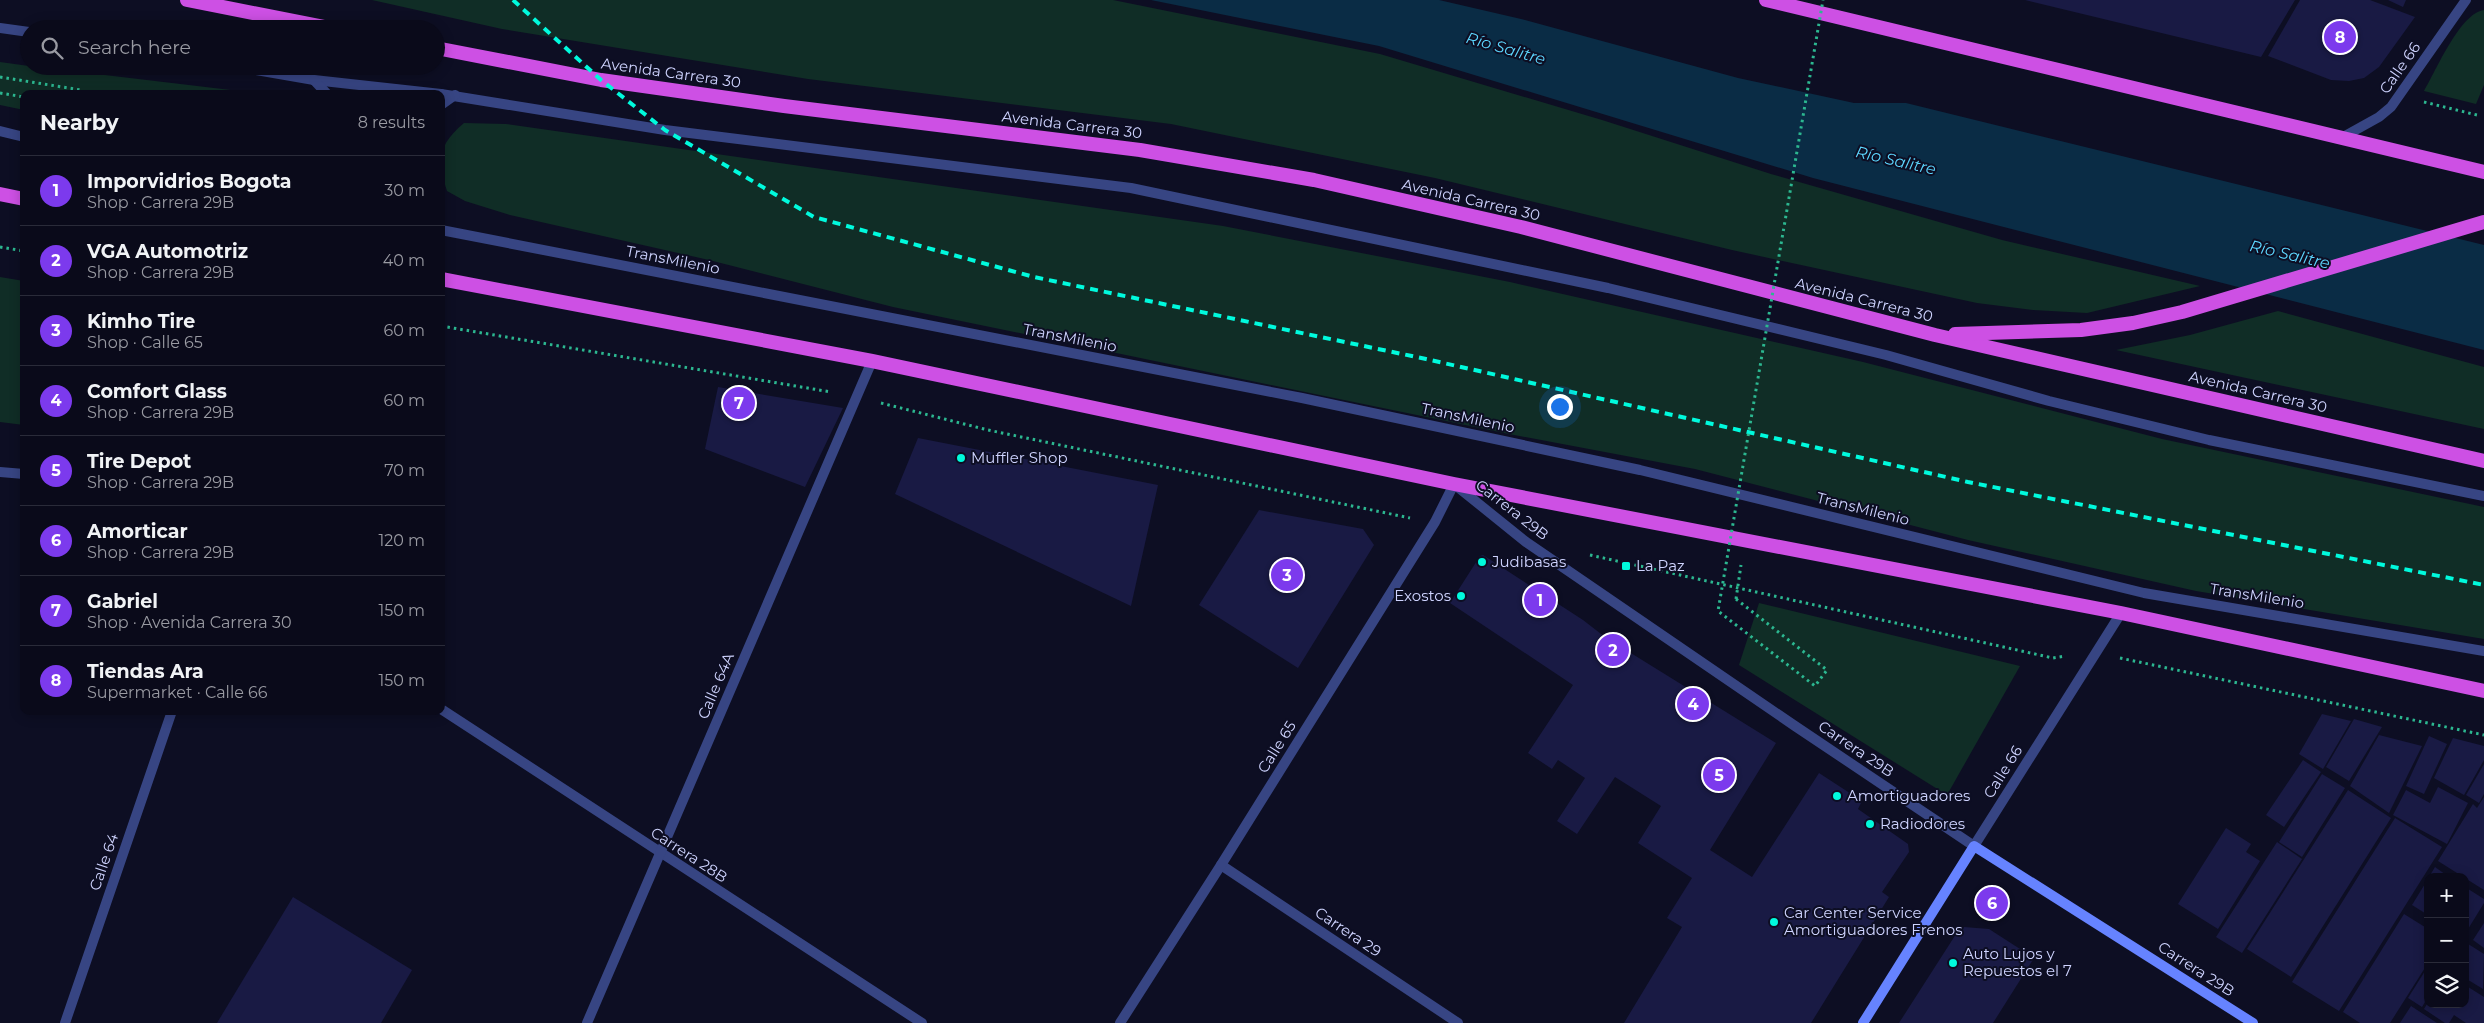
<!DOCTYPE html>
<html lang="en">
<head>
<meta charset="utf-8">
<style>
	:root { --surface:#0a0a1a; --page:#181827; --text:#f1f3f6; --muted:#999aa2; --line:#2a2b39; --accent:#7c3aed }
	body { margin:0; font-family:Montserrat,sans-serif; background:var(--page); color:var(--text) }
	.controls { position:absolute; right:15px; bottom:15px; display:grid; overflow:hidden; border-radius:10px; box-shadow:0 2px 12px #0003 }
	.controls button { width:45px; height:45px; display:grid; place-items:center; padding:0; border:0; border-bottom:1px solid var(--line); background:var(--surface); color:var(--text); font:25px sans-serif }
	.you { position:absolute; left:1559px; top:406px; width:18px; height:18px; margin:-12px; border:4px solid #fff; border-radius:50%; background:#1a73e8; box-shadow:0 0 0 8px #1a73e833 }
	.badge { display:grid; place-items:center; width:32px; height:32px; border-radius:50%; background:var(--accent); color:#fff; font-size:16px; font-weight:700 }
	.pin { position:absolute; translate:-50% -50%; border:2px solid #fff; box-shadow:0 1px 5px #0006 }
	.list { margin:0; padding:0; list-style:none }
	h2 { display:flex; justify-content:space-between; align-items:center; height:65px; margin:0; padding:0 20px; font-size:21px }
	h2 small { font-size:16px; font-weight:400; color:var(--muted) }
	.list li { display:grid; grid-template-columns:32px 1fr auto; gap:15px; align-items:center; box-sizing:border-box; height:70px; padding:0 20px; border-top:1px solid var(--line) }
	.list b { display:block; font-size:19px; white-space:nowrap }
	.list p { margin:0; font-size:16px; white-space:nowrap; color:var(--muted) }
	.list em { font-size:16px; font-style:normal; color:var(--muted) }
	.icon { flex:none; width:28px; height:28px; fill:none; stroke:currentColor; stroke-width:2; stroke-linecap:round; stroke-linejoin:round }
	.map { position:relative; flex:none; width:2484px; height:1023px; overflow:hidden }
	.search { position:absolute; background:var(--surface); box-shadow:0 2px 12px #0003; left:20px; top:20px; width:425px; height:55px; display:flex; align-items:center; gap:12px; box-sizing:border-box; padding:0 18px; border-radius:28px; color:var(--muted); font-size:19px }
	.panel { position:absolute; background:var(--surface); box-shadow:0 2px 12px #0003; left:20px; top:90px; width:425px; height:625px; border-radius:10px }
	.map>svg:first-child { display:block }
	.green { fill:#102d26 }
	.water { fill:#0a2c45 }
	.building { fill:#191a44 }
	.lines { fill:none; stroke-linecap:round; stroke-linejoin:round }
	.path { stroke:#2cb790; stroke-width:3; stroke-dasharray:2.5 4; stroke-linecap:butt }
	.service { stroke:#374583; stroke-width:10 }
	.minor { stroke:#374583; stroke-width:10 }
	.tertiary { stroke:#374583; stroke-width:10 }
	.secondary { stroke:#6683ff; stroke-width:10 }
	.trunk { stroke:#cd50e4; stroke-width:14 }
	.rail { stroke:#00fadd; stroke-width:4; stroke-dasharray:8 6; stroke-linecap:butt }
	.path-bridge { stroke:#2cb790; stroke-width:3; stroke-dasharray:2.5 4; stroke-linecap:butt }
	.poi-dot { fill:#00fadd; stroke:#0d0e23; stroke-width:2 }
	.labels { text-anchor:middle; stroke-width:4; stroke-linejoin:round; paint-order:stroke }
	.street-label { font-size:15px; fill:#cfd4ff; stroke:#0d0e23 }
	.poi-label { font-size:15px; fill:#cfd4ff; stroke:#0d0e23; text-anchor:start }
	.water-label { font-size:16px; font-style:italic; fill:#5dd7ff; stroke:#0d0e23 }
</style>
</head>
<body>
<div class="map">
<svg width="2484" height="1023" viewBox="0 0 2484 1023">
	<rect width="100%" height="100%" fill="#0d0e23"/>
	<g class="green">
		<polygon points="372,0 1113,0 1380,54 1602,120 1771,174 2002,240 2200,286 2087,313 2033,310 1977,303 1732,250 1435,178 1171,124 808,79 502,29"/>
		<path d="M2484,10V85L2476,104L2424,91C2436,71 2460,13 2484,10Z"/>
		<polygon points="0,62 29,66 264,94 24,94 24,110 0,105"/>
		<path d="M464,123L506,124L1223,226L1510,282L1863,362L2162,439L2484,507V639L2196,591L1968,540L1695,469L1509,434L893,307L709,260L510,215L465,201L447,191C437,159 438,145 464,123Z"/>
		<polygon points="0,277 24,281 24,425 0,422"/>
		<polygon points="2278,311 2484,367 2484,429 2116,350 2190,335"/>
		<polygon points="1759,603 2020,666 1947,795 1739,665"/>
	</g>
	<polygon class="water" points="1151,0 1439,0 1521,19 1738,78 1854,103 1906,103 2484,245 2484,350 1813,178 1379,46"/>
	<g class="building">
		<polygon points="2025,0 2295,0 2261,57"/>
		<polygon points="2300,0 2370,0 2415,17 2379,67 2364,78 2349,81 2331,80 2268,56"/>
		<polygon points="2388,0 2406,0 2403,7"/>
		<polygon points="718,387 843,408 805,487 705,449"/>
		<polygon points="918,438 1158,485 1131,606 895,494"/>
		<polygon points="1259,510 1363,529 1374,545 1298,668 1199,605"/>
		<polygon points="1483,555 1583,620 1605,637 1776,743 1710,850 1752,877 1819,773 1862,801 1858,809 1908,844 1909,852 1882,892 1889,897 1811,1023 1624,1023 1682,927 1667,918 1692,878 1638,843 1661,806 1615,777 1577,834 1557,821 1585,778 1558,760 1552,769 1528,753 1573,685 1450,603 1480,556"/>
		<polygon points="2322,714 2351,721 2323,769 2299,754"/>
		<polygon points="2354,719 2382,727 2349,781 2326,767"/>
		<polygon points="2379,735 2422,746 2389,813 2350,786"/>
		<polygon points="2429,736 2447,744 2424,794 2406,786"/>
		<polygon points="2453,738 2484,746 2484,760 2464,795 2434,778"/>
		<polygon points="2303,760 2321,772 2284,827 2266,815"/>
		<polygon points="2484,764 2484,794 2479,803 2466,795"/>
		<polygon points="2322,774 2345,788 2302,857 2279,842"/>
		<polygon points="2438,787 2468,803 2447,844 2393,815 2406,790 2430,803"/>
		<polygon points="2348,790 2391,818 2291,977 2247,949"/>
		<polygon points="2484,797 2484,890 2438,861 2473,804 2477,808"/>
		<polygon points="2395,818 2442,847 2339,1011 2292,982"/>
		<polygon points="2226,828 2251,844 2246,852 2260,861 2218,929 2178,904"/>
		<polygon points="2277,842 2302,859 2242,953 2216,937"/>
		<polygon points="2435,867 2449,877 2429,877"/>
		<polygon points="2428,879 2428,915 2412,905"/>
		<polygon points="2465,887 2484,899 2484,903 2465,934"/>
		<polygon points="293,897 412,970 381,1023 217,1023"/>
		<polygon points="2404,914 2428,929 2428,963 2390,1023 2360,1023 2343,1012"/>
		<polygon points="2484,923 2484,948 2473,940"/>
		<polygon points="1964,927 1989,929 2034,958 1993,1023 1899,1023 1958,931"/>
		<polygon points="2465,942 2484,954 2483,989 2465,978"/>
		<polygon points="2425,971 2428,972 2428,997 2422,1007 2408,998"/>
		<polygon points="2465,985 2484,997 2484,1023 2466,1023 2454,1015 2449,1023 2445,1023 2424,1009 2427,1004 2465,1004"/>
		<polygon points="2411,1006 2437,1023 2400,1023"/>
	</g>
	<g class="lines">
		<g class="path">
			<polyline points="0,77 81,90 81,94"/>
			<polyline points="0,93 24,97"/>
			<polyline points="2424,102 2477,115"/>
			<polyline points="0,247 24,251"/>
			<polyline points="441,326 831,392"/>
			<polyline points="881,403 988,430 1410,518"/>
			<polyline points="1590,555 2053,658 2065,656"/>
			<polyline points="1736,599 1741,565"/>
			<polyline points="2120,658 2484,735"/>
		</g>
		<g class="service">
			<polyline points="0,28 29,32"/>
			<polyline points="233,66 314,80 441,94"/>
			<polyline points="314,80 327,94"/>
			<polyline points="441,94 665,130 1131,188 1608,288 1886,355 2049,401 2209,440 2484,496"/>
			<polyline points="441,105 455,95"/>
			<polyline points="0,131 24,137"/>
			<polyline points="441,230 1302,398 1640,470 2144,593 2484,651"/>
		</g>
		<g class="minor">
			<polyline points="2343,137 2379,117 2391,107 2466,0"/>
			<polyline points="0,472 24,474"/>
			<polyline points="441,709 922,1023"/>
			<polyline points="1221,865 1458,1023"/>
			<polyline points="587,1023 872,361"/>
			<polyline points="1120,1023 1221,865 1435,522 1454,484 1526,542 1795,726 1974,846 2121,613"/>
		</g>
		<polyline class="tertiary" points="65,1023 172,711"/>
		<polyline class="secondary" points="1863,1023 1974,846 2253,1023"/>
		<g class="trunk">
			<polyline points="187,0 335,29"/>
			<polyline points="1766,0 2484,172"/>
			<polyline points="436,48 601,80 784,106 1140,150 1314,180 1521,227 1935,335 2484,461"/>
			<polyline points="0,194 24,199"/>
			<polyline points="441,279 872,361 1454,484 2121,613 2484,691"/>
			<polyline points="1955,334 2081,330 2133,323 2182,312 2484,222"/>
		</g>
		<polyline class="rail" points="513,0 601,80 665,130 814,217 1034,277 1426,359 1968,482 2484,585"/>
		<polyline class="path-bridge" points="1736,599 1827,670 1815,686 1718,611 1823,0"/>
	</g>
	<g class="poi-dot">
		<circle cx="961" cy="458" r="5"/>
		<circle cx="1482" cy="562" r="5"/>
		<rect x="1621" y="561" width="10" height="10" rx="2.5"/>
		<circle cx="1461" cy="596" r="5"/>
		<circle cx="1837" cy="796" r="5"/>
		<circle cx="1870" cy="824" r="5"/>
		<circle cx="1774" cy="922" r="5"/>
		<circle cx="1953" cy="963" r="5"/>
	</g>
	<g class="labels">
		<g class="street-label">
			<text transform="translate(2400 68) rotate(-55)" y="5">Calle 66</text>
			<text transform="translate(671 73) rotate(8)" y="5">Avenida Carrera 30</text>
			<text transform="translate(1072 125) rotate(7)" y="5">Avenida Carrera 30</text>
			<text transform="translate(1471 200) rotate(13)" y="5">Avenida Carrera 30</text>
			<text transform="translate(673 260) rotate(11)" y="5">TransMilenio</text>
			<text transform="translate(1864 300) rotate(14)" y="5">Avenida Carrera 30</text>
			<text transform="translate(1070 338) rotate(11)" y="5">TransMilenio</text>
			<text transform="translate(2258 392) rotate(13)" y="5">Avenida Carrera 30</text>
			<text transform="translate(1468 418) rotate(12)" y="5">TransMilenio</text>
			<text transform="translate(1863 509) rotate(14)" y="5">TransMilenio</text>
			<text transform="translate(1512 510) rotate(38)" y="5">Carrera 29B</text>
			<text transform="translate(2257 596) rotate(9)" y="5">TransMilenio</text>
			<text transform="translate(716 686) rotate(-67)" y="5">Calle 64A</text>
			<text transform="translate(1277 747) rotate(-58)" y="5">Calle 65</text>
			<text transform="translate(1856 749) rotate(34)" y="5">Carrera 29B</text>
			<text transform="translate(2003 772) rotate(-58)" y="5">Calle 66</text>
			<text transform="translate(689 855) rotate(33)" y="5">Carrera 28B</text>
			<text transform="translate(104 862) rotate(-71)" y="5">Calle 64</text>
			<text transform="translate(1348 932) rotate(34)" y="5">Carrera 29</text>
			<text transform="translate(2196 969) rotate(33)" y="5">Carrera 29B</text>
		</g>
		<g class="poi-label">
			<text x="971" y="463">Muffler Shop</text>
			<text x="1492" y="567">Judibasas</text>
			<text x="1636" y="571">La Paz</text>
			<text x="1451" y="601" text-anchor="end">Exostos</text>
			<text x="1847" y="801">Amortiguadores</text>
			<text x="1880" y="829">Radiodores</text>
			<text x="1784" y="918">Car Center Service<tspan x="1784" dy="17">Amortiguadores Frenos</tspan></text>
			<text x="1963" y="959">Auto Lujos y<tspan x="1963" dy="17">Repuestos el 7</tspan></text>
		</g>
		<g class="water-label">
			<text transform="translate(1506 48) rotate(16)" y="6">Río Salitre</text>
			<text transform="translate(1896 160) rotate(13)" y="6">Río Salitre</text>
			<text transform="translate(2290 254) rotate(13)" y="6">Río Salitre</text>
		</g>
	</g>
</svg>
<div class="controls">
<button>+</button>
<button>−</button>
<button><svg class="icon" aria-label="layers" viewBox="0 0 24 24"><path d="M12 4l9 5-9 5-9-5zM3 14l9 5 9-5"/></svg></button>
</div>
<div class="you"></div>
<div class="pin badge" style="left:1540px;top:600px">1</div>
<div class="pin badge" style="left:1613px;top:650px">2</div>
<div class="pin badge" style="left:1287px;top:575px">3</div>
<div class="pin badge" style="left:1693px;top:704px">4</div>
<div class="pin badge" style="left:1719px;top:775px">5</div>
<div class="pin badge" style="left:1992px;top:903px">6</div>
<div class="pin badge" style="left:739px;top:403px">7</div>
<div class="pin badge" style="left:2340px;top:37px">8</div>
<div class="search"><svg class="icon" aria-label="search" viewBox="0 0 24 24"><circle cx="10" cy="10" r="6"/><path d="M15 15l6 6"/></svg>Search here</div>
<section class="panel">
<h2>Nearby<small>8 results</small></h2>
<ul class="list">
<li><span class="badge">1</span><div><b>Imporvidrios Bogota</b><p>Shop · Carrera 29B</p></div><em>30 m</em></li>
<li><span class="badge">2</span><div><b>VGA Automotriz</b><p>Shop · Carrera 29B</p></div><em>40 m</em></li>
<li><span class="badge">3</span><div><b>Kimho Tire</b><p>Shop · Calle 65</p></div><em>60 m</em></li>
<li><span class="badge">4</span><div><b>Comfort Glass</b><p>Shop · Carrera 29B</p></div><em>60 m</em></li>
<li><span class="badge">5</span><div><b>Tire Depot</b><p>Shop · Carrera 29B</p></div><em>70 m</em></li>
<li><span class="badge">6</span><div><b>Amorticar</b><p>Shop · Carrera 29B</p></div><em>120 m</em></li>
<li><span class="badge">7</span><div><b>Gabriel</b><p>Shop · Avenida Carrera 30</p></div><em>150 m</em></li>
<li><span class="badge">8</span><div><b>Tiendas Ara</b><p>Supermarket · Calle 66</p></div><em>150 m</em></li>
</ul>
</section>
</div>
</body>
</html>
